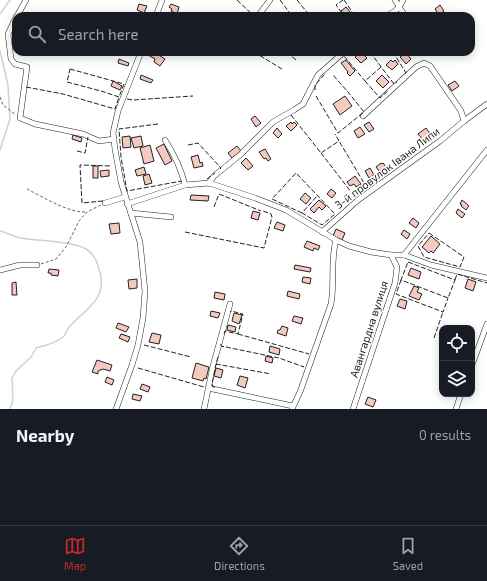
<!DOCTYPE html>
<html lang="en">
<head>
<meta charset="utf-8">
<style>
	:root { --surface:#171b24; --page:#242831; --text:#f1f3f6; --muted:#9ea1a6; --line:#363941; --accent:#c62828 }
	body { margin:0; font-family:"Exo 2",sans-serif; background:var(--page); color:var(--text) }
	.controls { position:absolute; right:12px; bottom:12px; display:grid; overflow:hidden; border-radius:8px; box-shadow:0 2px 10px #0003 }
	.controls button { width:36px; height:36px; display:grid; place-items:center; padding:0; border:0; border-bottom:1px solid var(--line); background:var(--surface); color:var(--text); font:20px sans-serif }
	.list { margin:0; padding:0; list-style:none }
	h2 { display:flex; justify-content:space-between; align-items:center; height:52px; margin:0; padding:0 16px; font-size:17px }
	h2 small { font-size:13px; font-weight:400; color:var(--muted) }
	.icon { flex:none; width:22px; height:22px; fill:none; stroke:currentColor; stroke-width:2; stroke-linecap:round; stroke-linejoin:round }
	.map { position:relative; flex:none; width:487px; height:409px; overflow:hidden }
	.search { position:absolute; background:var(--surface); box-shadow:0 2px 10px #0003; left:12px; right:12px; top:12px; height:44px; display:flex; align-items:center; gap:10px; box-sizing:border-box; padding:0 14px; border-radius:12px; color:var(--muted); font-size:15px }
	.sheet { height:116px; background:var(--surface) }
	nav { display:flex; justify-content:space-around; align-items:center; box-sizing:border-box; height:56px; border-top:1px solid var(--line); background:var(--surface); font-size:11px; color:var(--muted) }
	nav a { display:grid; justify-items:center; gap:2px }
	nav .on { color:var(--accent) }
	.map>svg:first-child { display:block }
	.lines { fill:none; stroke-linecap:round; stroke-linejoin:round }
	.stream { stroke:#c7d3dd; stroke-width:1.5 }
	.building { fill:#f3c9c0; stroke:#222 }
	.minor-casing { stroke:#222; stroke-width:6 }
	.path { stroke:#646464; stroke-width:1; stroke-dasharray:3 2; stroke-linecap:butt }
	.minor { stroke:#fff; stroke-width:5 }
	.fence { stroke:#222; stroke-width:1; stroke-dasharray:5 2; stroke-linecap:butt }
	.labels { text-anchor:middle; stroke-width:3; stroke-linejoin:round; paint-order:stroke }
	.street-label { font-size:11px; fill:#222; stroke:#fff }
</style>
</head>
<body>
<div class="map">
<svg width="487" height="409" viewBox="0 0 487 409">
	<rect width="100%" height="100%" fill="#fff"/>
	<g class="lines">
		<g class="stream">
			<polyline points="0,14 10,0"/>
			<polyline points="0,51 8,85 10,119 0,150"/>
			<path d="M0,231C7,233 13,236 20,238C37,241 73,241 86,249C93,253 97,261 99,269C109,298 87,308 70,326C67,329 66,334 64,336C57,343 44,346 36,348L31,357L16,371L12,378L13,400L10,409"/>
		</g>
	</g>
	<g class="building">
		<polygon points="139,4 147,6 144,13 137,10"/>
		<polygon points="171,4 179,7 177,14 171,11 172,9 169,7"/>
		<polygon points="440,5 444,11 439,15 435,9"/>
		<polygon points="346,7 351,13 348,16 346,16 341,11"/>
		<polygon points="150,52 154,52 165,59 160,66 154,62 155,59 148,55"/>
		<polygon points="361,52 367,58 361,63 355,57"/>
		<polygon points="404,54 405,56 407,54 411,59 406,64 400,57"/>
		<polygon points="119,59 129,63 128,66 118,63"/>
		<polygon points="346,60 355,71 350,76 347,73 348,72 341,63"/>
		<polygon points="391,60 393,62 395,60 398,64 392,70 386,65"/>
		<polygon points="141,75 153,80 151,83 140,79"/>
		<polygon points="382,75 389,82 383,88 376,81"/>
		<polygon points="113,81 122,86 120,90 111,86"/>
		<polygon points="455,81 459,86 452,91 448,85"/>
		<polygon points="345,96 352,106 340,115 333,104"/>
		<polygon points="255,116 261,123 256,127 251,119"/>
		<polygon points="291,122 292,124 294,122 297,125 291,131 286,126"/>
		<polygon points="369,122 374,129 369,132 364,125"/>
		<polygon points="360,127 365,134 358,138 354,131"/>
		<polygon points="277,128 282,134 278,138 273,133"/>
		<polygon points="426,128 432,136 425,142 418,134"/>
		<polygon points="73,135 82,138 81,142 72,139"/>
		<polygon points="130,136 131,147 123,148 122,137"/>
		<polygon points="141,136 143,146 134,148 131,138"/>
		<polygon points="164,144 172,161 165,165 156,148"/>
		<polygon points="150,145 154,161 144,164 140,148"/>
		<polygon points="237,146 241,151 232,158 228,153"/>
		<polygon points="265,149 271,159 268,161 266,158 264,159 259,152"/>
		<polygon points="198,155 200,163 202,162 203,166 194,168 191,157"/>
		<polygon points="246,158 253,166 248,170 241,163"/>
		<polygon points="381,163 382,164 383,163 387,168 382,172 380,170 379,171 376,167"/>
		<rect x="93" y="166" width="5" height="12"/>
		<polygon points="144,167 146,174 137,176 135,170"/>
		<polygon points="370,168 374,175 369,178 365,171"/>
		<polygon points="109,170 109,176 101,177 100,171"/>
		<polygon points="149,174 152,183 145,185 143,176"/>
		<polygon points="355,176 361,184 356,187 354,184 350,186 347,182"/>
		<polygon points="331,189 336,193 332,198 327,194"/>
		<polygon points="305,193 311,198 306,204 300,199"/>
		<polygon points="191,195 209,196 208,201 190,200"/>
		<polygon points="319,200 326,206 322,210 319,207 314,213 310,209"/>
		<polygon points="462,200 469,206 466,210 461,206 462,205 460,204"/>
		<polygon points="458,209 465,214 462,218 456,213"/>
		<polygon points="253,211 260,213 258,220 251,218"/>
		<polygon points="413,218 419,223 416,228 409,223"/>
		<polygon points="277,222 285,225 283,231 274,228"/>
		<polygon points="119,223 120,233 111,234 109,224"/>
		<polygon points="336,229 345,233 342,240 333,236"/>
		<polygon points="404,230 410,234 407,239 401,234"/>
		<polygon points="431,236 440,244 433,253 431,251 429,253 422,247"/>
		<polygon points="307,241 320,246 318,250 314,248 313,251 304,247"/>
		<polygon points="295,265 311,268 310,272 294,269"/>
		<polygon points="411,268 421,272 419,279 408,275"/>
		<polygon points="49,269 59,270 58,276 51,275 51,273 48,273"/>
		<polygon points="303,277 311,278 310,284 302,282"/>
		<polygon points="137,279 137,288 129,289 128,280"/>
		<polygon points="468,279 476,282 473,291 465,288"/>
		<polygon points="16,282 17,295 12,295 12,283"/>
		<polygon points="414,286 419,288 417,292 422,294 419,300 409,296"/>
		<polygon points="288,291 300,294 299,299 287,296"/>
		<polygon points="215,292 225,294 224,300 214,298"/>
		<polygon points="400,299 407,301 405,309 397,306"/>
		<polygon points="211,311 220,313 218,318 210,316"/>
		<polygon points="234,313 242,315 239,324 232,321"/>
		<polygon points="294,316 303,318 301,324 292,321"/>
		<polygon points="118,323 129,327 126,332 116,328"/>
		<polygon points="228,325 236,327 235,332 227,330"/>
		<polygon points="282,326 288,328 286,336 277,333 278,330 280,330"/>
		<polygon points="152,333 161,335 159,344 149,342"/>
		<polygon points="121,334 130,337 128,342 119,338"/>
		<polygon points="270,346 280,349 279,355 269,352"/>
		<polygon points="266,356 273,358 272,363 265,361"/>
		<polygon points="97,360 112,365 110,371 103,369 98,371 98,374 92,372"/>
		<polygon points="196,363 209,367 206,379 204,378 203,381 192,378"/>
		<polygon points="216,368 223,370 221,378 214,376"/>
		<polygon points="240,376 248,378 245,388 237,385"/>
		<polygon points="107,377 114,380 112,385 105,382"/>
		<polygon points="142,384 150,387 148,392 140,389"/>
		<polygon points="133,394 142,396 140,401 132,399"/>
		<polygon points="368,397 376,400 373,407 365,404"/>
	</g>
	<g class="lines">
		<defs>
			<g id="minor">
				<polyline points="395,0 405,16"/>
				<polyline points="17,16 26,0"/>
				<polyline points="156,16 162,0"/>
				<polyline points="258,16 270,0"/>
				<path d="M386,16C395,12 399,9 403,0"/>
				<polyline points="16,17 8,34 11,59 15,64 27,67 20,118 35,124 83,134 99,141 114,139"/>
				<polyline points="363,116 416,67 424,63 430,66 457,105 461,111 464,121"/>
				<path d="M165,140C174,154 181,168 185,185"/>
				<polyline points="209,183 214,176 240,155 273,122 294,110 303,104 318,75 344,52"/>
				<polyline points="105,203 125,197"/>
				<polyline points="127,204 185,185 209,183 255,198 286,210 336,240 349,246 371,252 391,255 404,255 431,265 487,278"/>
				<polyline points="131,213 171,217"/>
				<polyline points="322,232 358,200 440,141 464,121 487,104"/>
				<polyline points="404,255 487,150"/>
				<polyline points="0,270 20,265 37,265"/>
				<polyline points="472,365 487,324"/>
				<polyline points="208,388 293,406"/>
				<polyline points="116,409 132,365 138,345 143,318 145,291 140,242 121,182 115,149 113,133 118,111 141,52"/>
				<polyline points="204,409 213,366 230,304"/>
				<path d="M292,409L300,392L331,304C335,283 330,262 336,240"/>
				<polyline points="353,409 395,283 397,267 391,255"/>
				<polyline points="456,409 461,394"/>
			</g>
		</defs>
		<use href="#minor" class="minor-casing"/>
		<g class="path">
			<polyline points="0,97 3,105 16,115"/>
			<path d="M27,189C43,197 68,213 87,212"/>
			<polyline points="41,264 56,259 66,247 79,221 87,212 101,205"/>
		</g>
		<use href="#minor" class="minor"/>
		<g class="fence">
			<polyline points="237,0 254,16"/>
			<polyline points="280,0 292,16"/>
			<polyline points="297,0 310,16"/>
			<polyline points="344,0 355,16"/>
			<polyline points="342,13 336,5 343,0"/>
			<polyline points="254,52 282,69"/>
			<polyline points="287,52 296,60"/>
			<polyline points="321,52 323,54 327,52"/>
			<polyline points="349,52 344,56 365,81"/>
			<polyline points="370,52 394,84 397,82"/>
			<polyline points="393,52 406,73 404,75"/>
			<polyline points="381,67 365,81 380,98 389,90"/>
			<polygon points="70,69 124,84 119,97 101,91 67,82"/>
			<polyline points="26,87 63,94 115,109 119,97"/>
			<polyline points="315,90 315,85 325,74"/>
			<polyline points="316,96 338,133 364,112 348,92 333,75"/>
			<polyline points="127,99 133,100 193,96"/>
			<polyline points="291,115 321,153 339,141 335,134"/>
			<polyline points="158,124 119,129 121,157 127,191 182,181"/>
			<polyline points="188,145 198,143 221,168 220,169"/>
			<polyline points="77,151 85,153 88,137"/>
			<polyline points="321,153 355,197 367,188 339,141"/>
			<polyline points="207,179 215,173"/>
			<polyline points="103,201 82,203 80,165 111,166"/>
			<polyline points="214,207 219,194 261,211"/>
			<polyline points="302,213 272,199 296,173 335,214 322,225 302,213 317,196"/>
			<polyline points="185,232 264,248 272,217 271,214 263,211"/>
			<polygon points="429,233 464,257 460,267 424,257 418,246"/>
			<polygon points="408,262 455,280 448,298 401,280"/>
			<polyline points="401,280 396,294 443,312 448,298"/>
			<polyline points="455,280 457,274 487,283"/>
			<polyline points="224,334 225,331 238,334 243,314 231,311 230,312"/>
			<polyline points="238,334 309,354"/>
			<polyline points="434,338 443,312"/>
			<polyline points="221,344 221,346 279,358 304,367"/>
			<polyline points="144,345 191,357"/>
			<polyline points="218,357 216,364 271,374"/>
			<polyline points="138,368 204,387"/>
			<polyline points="215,387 213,387 212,384 216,364"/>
		</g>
	</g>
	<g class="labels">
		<g class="street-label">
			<text transform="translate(387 168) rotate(-37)" y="4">3-й провулок Івана Липи</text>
			<text transform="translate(369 329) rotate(-72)" y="4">Авангардна вулиця</text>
		</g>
	</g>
</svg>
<div class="controls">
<button><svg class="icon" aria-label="locate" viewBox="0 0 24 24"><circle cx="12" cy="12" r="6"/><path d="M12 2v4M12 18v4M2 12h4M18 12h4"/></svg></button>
<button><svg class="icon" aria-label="layers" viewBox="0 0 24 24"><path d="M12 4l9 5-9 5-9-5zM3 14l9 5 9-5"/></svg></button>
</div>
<div class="search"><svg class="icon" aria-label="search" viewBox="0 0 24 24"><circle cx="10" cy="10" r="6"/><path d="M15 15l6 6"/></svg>Search here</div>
</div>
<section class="sheet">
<h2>Nearby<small>0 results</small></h2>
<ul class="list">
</ul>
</section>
<nav>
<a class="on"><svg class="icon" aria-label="map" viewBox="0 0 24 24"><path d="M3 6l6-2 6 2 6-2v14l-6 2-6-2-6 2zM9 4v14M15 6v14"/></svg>Map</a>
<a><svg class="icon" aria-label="directions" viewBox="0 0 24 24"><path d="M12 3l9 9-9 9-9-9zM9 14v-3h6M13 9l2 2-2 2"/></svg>Directions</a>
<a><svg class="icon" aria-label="saved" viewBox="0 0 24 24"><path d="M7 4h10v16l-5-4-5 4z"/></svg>Saved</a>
</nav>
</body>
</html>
